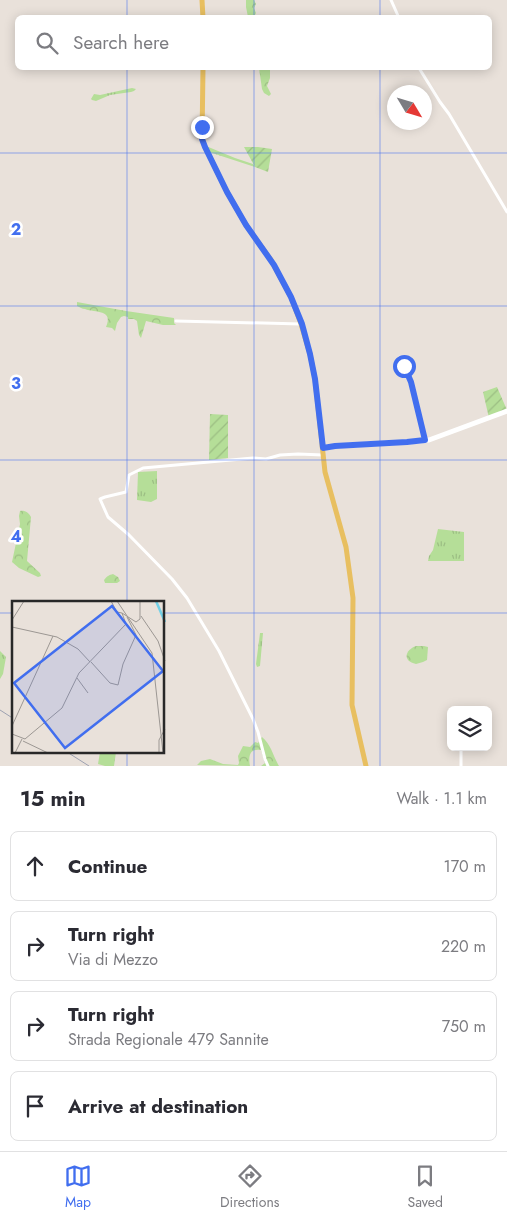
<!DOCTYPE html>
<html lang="en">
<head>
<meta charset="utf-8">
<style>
	:root { --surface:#fff; --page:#f7f7f7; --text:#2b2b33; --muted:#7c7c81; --line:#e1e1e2; --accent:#416eef }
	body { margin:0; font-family:Jost,sans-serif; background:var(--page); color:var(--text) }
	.controls { position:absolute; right:15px; bottom:15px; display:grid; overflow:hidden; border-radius:8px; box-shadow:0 2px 12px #0003 }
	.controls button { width:45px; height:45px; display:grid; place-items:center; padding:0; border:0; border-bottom:1px solid var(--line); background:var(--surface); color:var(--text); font:25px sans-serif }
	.compass { position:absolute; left:387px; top:85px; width:45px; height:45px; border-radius:50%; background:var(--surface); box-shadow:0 2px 12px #0003; rotate:128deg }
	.stop { position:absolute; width:15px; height:15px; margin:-11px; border:4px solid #416eef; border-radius:50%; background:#fff }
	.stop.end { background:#416eef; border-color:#fff; box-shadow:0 1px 5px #0008 }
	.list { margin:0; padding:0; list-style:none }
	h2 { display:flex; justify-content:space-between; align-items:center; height:65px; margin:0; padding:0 20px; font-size:21px }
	h2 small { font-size:16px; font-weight:400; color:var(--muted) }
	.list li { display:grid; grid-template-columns:32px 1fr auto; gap:15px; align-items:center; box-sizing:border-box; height:70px; margin:0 10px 10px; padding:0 10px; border:1px solid var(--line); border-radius:8px }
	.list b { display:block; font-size:19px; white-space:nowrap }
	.list p { margin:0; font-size:16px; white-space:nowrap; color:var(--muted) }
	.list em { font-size:16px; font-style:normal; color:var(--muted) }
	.icon { flex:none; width:28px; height:28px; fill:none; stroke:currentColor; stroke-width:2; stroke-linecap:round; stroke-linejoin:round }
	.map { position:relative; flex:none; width:507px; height:766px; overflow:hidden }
	.search { position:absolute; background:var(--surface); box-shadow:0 2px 12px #0003; left:15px; right:15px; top:15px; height:55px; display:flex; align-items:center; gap:12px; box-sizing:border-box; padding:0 18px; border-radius:8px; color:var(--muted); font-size:19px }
	.sheet { height:385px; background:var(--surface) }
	nav { display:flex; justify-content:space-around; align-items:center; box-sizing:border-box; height:70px; border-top:1px solid var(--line); background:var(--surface); font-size:14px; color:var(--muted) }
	nav a { display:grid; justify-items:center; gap:2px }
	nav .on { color:var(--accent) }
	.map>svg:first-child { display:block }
	.grass { fill:url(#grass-tufts) }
	.forest { fill:url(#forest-crowns) }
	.garden { fill:url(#garden-furrows) }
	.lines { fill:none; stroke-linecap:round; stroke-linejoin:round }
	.minor { stroke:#fff; stroke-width:3 }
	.secondary { stroke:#fff; stroke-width:5 }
	.primary { stroke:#e8bf60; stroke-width:5 }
	.rail { stroke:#9da1b1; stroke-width:1 }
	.route { stroke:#416eef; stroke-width:6 }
	.grid { fill:none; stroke:#416eef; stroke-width:1; stroke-opacity:0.55 }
	.inset-river { fill:none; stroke:#71d0e7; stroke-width:2.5 }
	.inset-road { fill:none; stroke:#9c9793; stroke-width:1 }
	.view { fill:#416eef; fill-opacity:0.15; stroke:#416eef; stroke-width:2.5 }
	.inset-edge { fill:none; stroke:#282828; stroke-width:2.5 }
	.grid-label { font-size:16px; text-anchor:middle; font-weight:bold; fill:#416eef; stroke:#fff; stroke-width:5; stroke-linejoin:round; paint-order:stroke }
</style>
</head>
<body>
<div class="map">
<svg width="507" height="766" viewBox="0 0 507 766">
	<defs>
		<pattern id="grass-tufts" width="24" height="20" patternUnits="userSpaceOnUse" patternTransform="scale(1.25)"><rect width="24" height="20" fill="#b5de98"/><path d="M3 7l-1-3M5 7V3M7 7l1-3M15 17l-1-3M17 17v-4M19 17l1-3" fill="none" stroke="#9cbe83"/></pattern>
		<pattern id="forest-crowns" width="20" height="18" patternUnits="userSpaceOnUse" patternTransform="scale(1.25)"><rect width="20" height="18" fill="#b5de98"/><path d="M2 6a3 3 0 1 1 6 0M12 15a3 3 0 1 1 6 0" fill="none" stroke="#9cbe83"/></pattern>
		<pattern id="garden-furrows" width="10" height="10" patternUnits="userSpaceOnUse" patternTransform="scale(1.25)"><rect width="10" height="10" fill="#b5de98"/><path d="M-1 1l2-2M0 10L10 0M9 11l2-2" fill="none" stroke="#9cbe83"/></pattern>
	</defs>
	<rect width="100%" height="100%" fill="#e9e1da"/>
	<g class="grass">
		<polygon points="132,88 136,89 134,91 131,92 110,95 96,101 92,100 91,99 94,94 100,95"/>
		<polygon points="206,146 235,158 253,164 255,167 209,152"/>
		<polygon points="157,471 157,499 151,502 137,500 138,472"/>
		<polygon points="438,529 464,532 464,561 428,561 429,556 433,550"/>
		<polygon points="260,633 263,633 260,666 257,667 256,664"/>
		<polygon points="0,651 6,657 3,674 0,679"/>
	</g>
	<g class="forest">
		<polygon points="246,0 254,0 256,4 254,8 256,13 254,17 248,17 246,7"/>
		<polygon points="259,68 270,68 270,78 267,86 271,94 269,96 264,93 262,89"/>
		<path d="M77,302L126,311L174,318V323L176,325H163L146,321L141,338L139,335L137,321L134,319H128V317L124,316L121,317L117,323L115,331L112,328L106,327C114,309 95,313 85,309C82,309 80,307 77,306Z"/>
		<path d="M20,511C25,510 29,513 31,517L27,561L40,573L41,576L38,577L19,568L12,562L20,524L19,516Z"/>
		<path d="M113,574L118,577L120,581L117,583H105L104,580C107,576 109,575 113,574Z"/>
		<path d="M416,646H424L428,647L427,660L423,662L416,664C402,661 405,650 416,646Z"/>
		<path d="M262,737C271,744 273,756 279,766H261L265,763L261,750C250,748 248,756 250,766L197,765L201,761L210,759L223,764L238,765L239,763L238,756L243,746L250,747L255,742L258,743Z"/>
		<polygon points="100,752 116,752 114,766 105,766 98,764"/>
	</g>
	<g class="garden">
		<polygon points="244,147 258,147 272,149 268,172 255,167"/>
		<polygon points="497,387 507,410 489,418 483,392"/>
		<polygon points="210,414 228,415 228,458 209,460"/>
	</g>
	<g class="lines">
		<g class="minor">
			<polyline points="391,0 399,18"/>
			<polyline points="419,68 440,102 449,114 507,212"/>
			<polyline points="176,321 301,324"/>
			<polyline points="400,357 411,382 425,440"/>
			<polyline points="268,766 265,759 258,732 253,719 219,651 187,598 172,579 129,535 108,517 100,499 105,497 126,492 129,475 143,468 253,458 266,459 280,455 298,454 323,455"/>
			<polyline points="461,766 461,747"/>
		</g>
		<polyline class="secondary" points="323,448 335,446 407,442 429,440 507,411"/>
		<g class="primary">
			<polyline points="202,0 203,18"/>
			<polyline points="203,68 202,139 205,147 227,192 246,225 271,260 291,297 301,324 310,354 315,379 325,472 346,547 353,598 352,705 366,766"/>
		</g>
		<g class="rail">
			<polyline points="0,710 14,719"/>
			<polyline points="67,752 89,766"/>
		</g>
	</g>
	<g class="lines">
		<polyline class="route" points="202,127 202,139 205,147 227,192 246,225 274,265 291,297 302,324 310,354 315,379 323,448 335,446 407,442 425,440 411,382 404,366"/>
	</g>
	<path class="grid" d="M127,0V18M254,0V18M380,0V18M127,68V602M254,68V766M380,68V766M0,153H507M0,306H507M0,460H507M0,613H14M164,613H507M127,752V766"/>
	<g transform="translate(12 601)">
		<rect width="152" height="152" fill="#e9e1da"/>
		<path class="inset-river" d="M144,0L153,21"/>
		<path class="inset-road" d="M99,0L105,11L110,12M105,0L140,52L151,152M129,15L146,40L153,60M0,19L12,0M0,26L45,36L66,48L78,61M79,61L98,82L106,84L111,63L124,34L115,16M65,77L76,92M0,125L41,35M0,133L13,138L50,107L67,72L114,23L110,12L124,21L128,18V0M11,140L36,152M3,152L10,138M147,152V139L153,128"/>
		<path class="view" d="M100,5L151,70L53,147L2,82Z"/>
		<rect width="152" height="152" class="inset-edge"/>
	</g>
	<g class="grid-label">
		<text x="16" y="235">2</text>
		<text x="16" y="389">3</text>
		<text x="16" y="542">4</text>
	</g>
</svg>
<div class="controls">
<button><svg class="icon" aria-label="layers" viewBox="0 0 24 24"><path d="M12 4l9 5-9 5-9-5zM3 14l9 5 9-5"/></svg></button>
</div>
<svg class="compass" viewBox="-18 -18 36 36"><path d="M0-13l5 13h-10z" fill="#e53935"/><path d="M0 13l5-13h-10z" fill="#7c7c81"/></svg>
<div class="stop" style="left:404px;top:366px"></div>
<div class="stop end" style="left:202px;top:127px"></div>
<div class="search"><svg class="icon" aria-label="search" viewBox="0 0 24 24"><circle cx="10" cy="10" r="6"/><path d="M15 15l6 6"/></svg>Search here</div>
</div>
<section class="sheet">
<h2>15 min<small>Walk · 1.1 km</small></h2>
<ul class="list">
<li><svg class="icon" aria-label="ahead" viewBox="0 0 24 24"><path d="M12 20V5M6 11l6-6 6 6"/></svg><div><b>Continue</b></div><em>170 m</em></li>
<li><svg class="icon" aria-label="right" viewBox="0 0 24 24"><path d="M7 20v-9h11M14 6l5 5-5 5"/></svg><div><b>Turn right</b><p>Via di Mezzo</p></div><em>220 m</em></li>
<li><svg class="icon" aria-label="right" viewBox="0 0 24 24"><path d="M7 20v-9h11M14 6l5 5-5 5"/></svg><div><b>Turn right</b><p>Strada Regionale 479 Sannite</p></div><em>750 m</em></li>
<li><svg class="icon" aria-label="arrive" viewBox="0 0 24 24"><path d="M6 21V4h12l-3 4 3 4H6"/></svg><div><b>Arrive at destination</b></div></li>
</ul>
</section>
<nav>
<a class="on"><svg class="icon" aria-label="map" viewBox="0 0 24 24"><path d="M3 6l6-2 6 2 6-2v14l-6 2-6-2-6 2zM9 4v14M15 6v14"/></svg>Map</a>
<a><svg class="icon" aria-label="directions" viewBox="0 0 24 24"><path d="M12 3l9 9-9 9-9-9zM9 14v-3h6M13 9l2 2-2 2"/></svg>Directions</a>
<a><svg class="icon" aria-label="saved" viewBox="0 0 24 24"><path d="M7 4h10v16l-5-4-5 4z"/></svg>Saved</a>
</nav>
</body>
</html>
